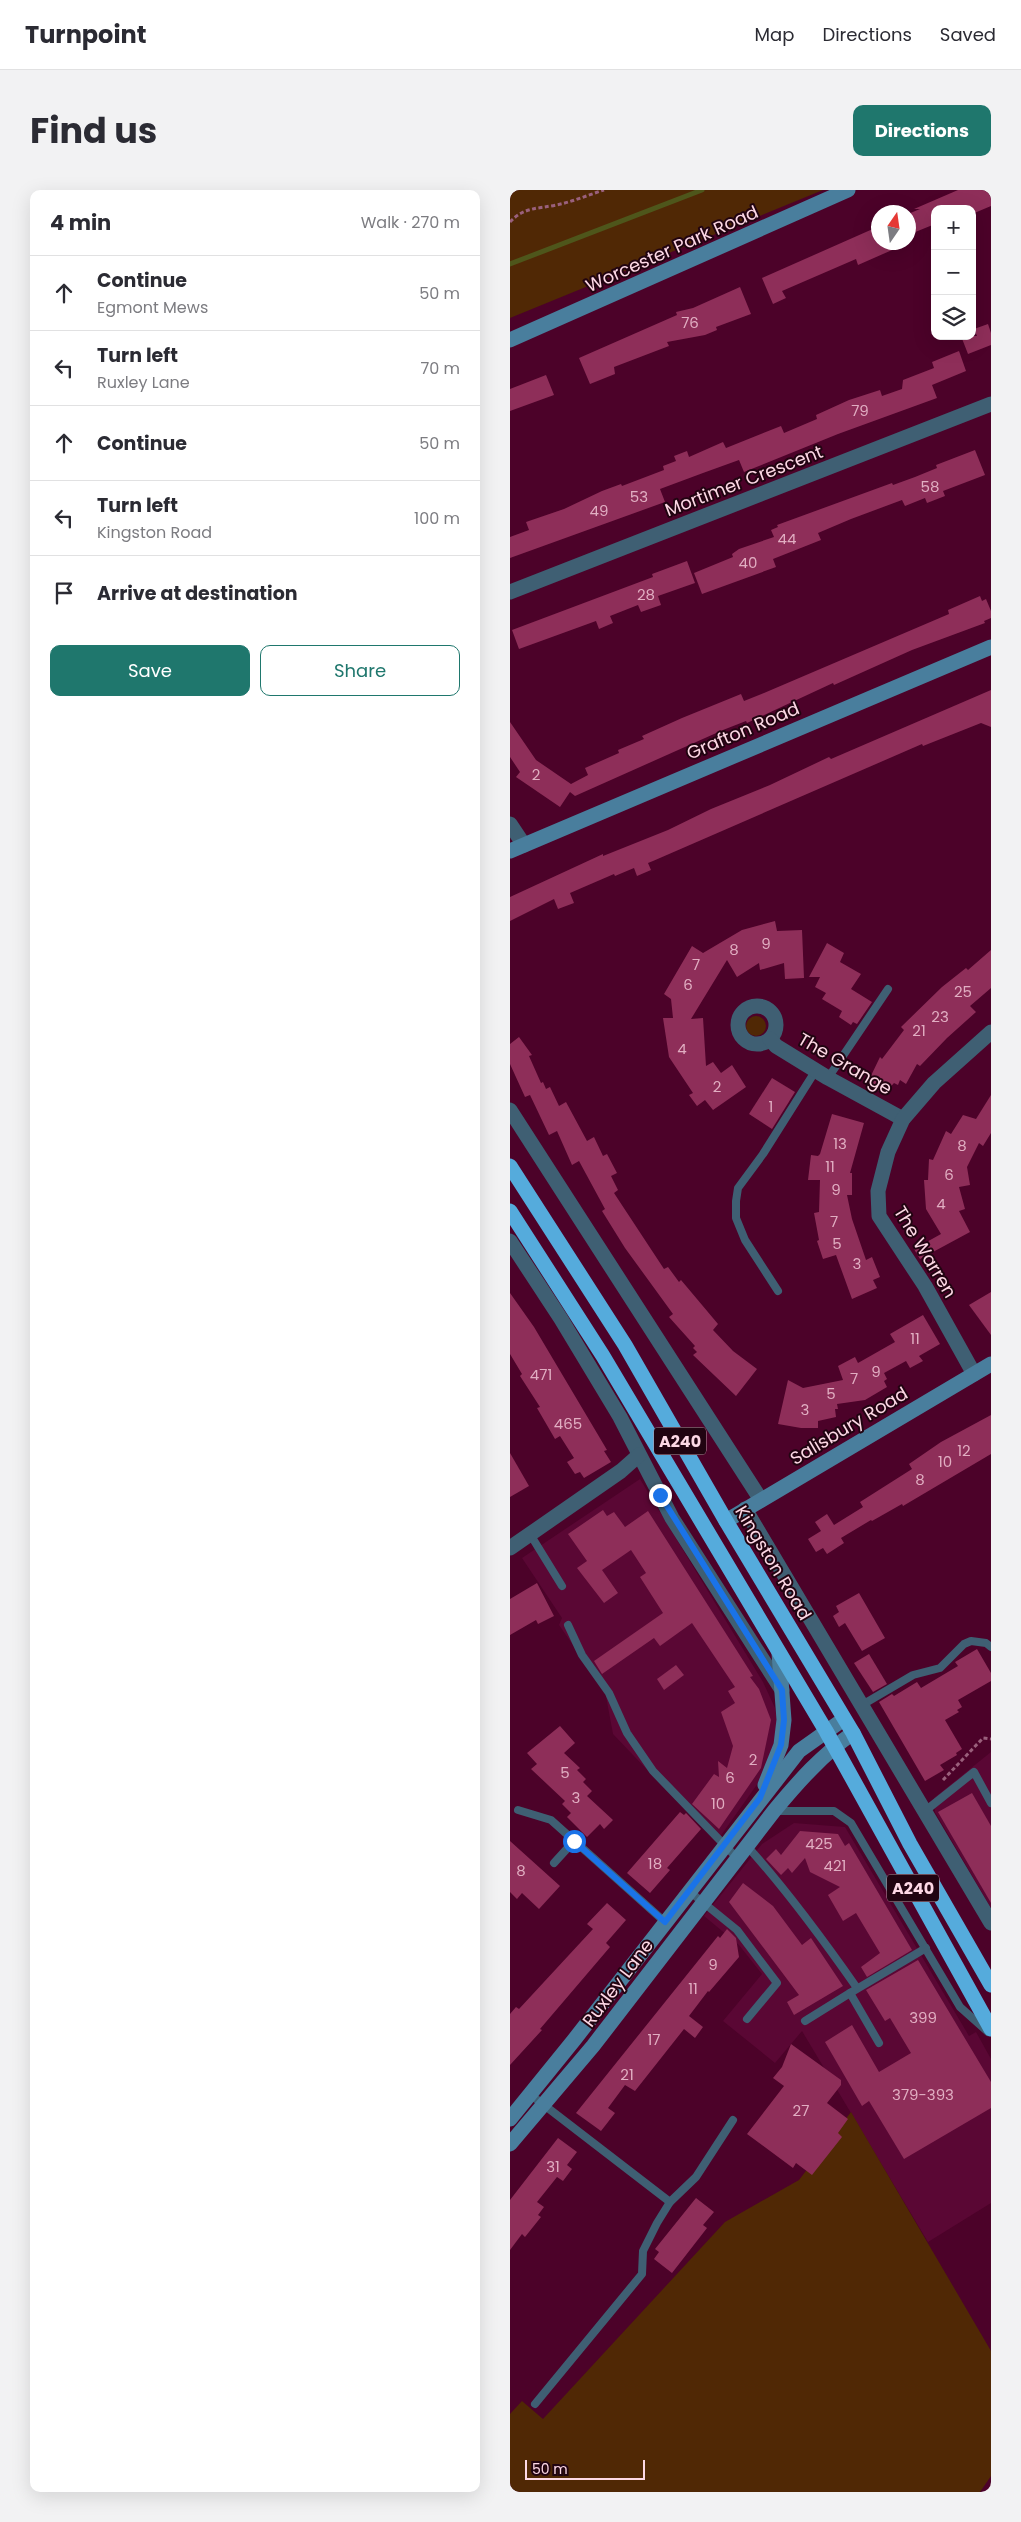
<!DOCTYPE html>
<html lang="en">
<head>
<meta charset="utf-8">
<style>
	:root { --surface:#fff; --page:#f2f2f3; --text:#2b2b33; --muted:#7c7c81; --line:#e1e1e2; --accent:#1f776d }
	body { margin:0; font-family:Poppins,sans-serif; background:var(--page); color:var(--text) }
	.controls { position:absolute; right:15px; top:15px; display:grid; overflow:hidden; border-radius:10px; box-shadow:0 5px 20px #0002 }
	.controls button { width:45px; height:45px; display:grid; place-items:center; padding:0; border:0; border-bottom:1px solid var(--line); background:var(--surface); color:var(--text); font:25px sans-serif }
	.compass { position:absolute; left:361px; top:15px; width:45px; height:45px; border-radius:50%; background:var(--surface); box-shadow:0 5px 20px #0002; rotate:13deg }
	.scale { position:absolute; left:15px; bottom:12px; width:120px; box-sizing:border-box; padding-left:5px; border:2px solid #fdd8e5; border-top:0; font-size:14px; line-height:18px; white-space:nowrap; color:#fdd8e5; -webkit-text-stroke:4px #210411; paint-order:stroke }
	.stop { position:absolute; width:15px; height:15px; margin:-11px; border:4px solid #1a73e8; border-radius:50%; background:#fff }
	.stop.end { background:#1a73e8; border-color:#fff; box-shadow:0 1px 5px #0008 }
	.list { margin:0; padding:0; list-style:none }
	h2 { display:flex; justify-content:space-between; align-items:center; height:65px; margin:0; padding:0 20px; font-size:21px }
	h2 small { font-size:16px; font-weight:400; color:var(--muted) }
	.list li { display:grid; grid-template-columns:32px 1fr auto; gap:15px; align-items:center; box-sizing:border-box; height:75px; padding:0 20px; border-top:1px solid var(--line) }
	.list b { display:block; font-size:19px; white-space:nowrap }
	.list p { margin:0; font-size:16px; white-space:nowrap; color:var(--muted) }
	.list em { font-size:16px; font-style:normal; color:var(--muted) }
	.actions { display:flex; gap:10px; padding:15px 20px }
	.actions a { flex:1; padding:11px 0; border:1px solid var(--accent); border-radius:10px; text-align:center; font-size:18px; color:var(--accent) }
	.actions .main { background:var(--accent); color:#fff }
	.icon { flex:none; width:28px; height:28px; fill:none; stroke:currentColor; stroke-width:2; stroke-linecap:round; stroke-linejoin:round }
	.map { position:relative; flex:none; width:481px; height:2302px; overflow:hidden; border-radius:10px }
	header { display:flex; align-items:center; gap:30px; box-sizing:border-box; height:70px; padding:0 25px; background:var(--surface); border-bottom:1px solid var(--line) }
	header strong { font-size:24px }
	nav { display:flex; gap:28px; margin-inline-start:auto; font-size:18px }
	.intro { display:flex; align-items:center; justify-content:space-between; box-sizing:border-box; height:120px; padding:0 30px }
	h1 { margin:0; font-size:35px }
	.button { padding:12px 22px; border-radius:10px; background:var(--accent); color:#fff; font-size:18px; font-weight:700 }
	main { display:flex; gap:30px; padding:0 30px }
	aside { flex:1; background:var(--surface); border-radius:10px; box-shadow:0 5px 20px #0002 }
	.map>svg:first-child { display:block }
	.built { fill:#5a0734 }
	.green { fill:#502805 }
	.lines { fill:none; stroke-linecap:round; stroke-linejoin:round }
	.stream { stroke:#4e561b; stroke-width:5 }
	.building { fill:#8e2e59 }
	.path { stroke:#9a607c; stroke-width:3; stroke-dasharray:4 2.5; stroke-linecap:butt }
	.lane { stroke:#3f5f73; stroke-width:8 }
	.street { stroke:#3f5f73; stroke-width:15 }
	.secondary { stroke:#497e9d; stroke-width:15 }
	.highway { stroke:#55abdc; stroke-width:15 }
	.route { stroke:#1a73e8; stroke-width:6 }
	.labels { text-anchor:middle; stroke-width:4; stroke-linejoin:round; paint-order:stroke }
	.number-label { font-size:15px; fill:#e1aec2 }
	.shield { fill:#210411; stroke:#bb98a5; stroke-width:1 }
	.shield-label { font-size:16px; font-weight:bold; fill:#fdd8e5 }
	.street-label { font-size:18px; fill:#fdd8e5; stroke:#210411 }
</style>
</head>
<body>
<header>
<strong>Turnpoint</strong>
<nav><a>Map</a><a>Directions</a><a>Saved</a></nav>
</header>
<div class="intro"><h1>Find us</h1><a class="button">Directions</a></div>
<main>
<aside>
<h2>4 min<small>Walk · 270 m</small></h2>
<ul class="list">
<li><svg class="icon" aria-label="ahead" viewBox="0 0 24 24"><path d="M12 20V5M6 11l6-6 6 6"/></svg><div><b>Continue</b><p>Egmont Mews</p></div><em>50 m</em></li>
<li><svg class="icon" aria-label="left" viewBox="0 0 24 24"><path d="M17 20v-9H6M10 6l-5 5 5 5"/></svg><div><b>Turn left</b><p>Ruxley Lane</p></div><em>70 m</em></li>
<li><svg class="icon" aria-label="ahead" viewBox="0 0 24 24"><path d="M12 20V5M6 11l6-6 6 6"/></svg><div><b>Continue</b></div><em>50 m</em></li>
<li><svg class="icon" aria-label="left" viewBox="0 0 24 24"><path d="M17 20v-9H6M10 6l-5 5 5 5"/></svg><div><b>Turn left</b><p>Kingston Road</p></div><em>100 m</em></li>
<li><svg class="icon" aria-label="arrive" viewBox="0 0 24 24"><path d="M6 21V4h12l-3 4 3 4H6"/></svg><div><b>Arrive at destination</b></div></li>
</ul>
<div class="actions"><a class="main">Save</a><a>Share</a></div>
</aside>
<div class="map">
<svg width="481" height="2302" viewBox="0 0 481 2302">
	<rect width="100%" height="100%" fill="#4c0229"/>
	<g class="built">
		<polygon points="130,1289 253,1492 265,1518 268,1537 258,1579 212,1644 205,1651 103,1544 95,1501 49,1435 52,1428 12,1368"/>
		<polygon points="481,1562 481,1718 425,1622 424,1608"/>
		<polygon points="284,1633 335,1637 459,1846 466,1842 481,1869 481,2013 418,2052 292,1841 265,1873 213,1831 252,1784 229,1755 194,1726 252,1654"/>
	</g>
	<g class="green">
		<polygon points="0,0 313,0 0,128"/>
		<circle cx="246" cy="836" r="10"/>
		<polygon points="341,1922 481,2161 481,2286 470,2302 0,2302 0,2224 12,2211 33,2229 215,2032 289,1990"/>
	</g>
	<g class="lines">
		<polyline class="stream" points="0,74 192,0"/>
	</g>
	<g class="building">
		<polygon points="448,0 481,0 481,16 462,24 462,19 425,19 425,34 398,45 398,24 410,19 404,19"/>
		<polygon points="365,38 368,52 398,53 348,75 346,69 272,101 276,108 263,114 252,88"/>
		<polygon points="230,97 241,124 206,137 207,140 195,145 157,152 159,156 104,177 105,184 80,194 69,168 167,125 166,122 183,118"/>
		<polygon points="478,134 481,143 481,155 458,164 451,146 467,146 464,139"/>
		<polygon points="449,161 456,181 422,195 427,208 328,244 234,282 229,270 193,283 150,299 155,312 0,368 0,347 19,340 16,332 54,319 92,301 111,294 112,296 154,280 153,276 166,271 164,266 177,261 179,267 213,252 216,258 271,236 274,243 307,229 306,225 339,210 370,200 372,206 392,199 393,190 424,178 422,172"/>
		<polygon points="36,185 44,205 0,221 0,199"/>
		<polygon points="465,260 475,285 433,301 435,306 417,313 415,308 395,316 392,310 341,329 308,343 311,350 263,369 266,377 192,404 184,383 223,367 222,364 229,359 264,347 261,340 268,337 267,335 382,293 383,295 405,287 427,278 426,275"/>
		<polygon points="177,371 185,393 148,406 151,415 131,422 128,415 100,426 103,433 89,439 86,431 9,459 2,440 143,387 142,384"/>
		<polygon points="470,406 472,411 476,409 481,421 481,428 474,431 475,433 402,460 324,495 323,493 237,533 236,531 213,540 65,606 60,602 50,617 6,587 10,582 0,567 0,532 26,570 61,594 78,585 75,578 109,563 108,560 134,549 132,546 172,528 231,504 234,511 254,503 439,424 438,420"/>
		<polygon points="481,500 481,537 471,533 413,556 412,554 143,671 138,673 141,680 127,686 124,678 105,686 104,684 60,703 64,713 48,719 44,709 0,731 0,707 93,664 93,666 158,640 201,619 260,595 319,567 321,569"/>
		<polygon points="265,731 267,741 292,740 294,788 275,789 274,773 250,780 249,773 227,787 217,770 181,829 193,828 196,876 203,872 211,883 222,875 236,897 203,920 195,910 187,916 179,905 183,903 159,867 153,828 163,828 161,809 154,804 182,756 193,763 232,740"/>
		<polygon points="317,753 334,763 330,772 351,784 341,799 362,812 347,834 343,832 341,835 329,827 332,821 312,809 316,803 305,797 310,787 299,787"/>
		<polygon points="481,760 481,798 460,816 466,822 437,848 410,876 407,874 396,894 390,890 388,895 384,893 374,904 357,894 370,867 372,869 394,840 391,837 432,797 456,778 458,780"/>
		<polygon points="9,847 22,865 19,866 31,893 33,892 36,899 40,897 49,916 56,912 77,951 84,947 93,966 97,964 107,983 101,986 108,1000 104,1003 154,1079 158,1077 169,1092 171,1090 208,1134 203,1140 223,1161 247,1179 226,1206 183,1165 187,1162 183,1158 185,1156 159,1127 163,1124 115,1058 92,1021 95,1019 69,971 62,975 47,941 39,945 20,905 15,907 0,874 0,854"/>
		<polygon points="262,888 285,902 262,939 239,924"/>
		<polygon points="481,905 481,943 473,956 469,953 457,977 460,995 449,997 455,1019 449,1021 460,1042 410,1069 404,1059 431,1044 416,1019 414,990 418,990 419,969 423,970 436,941 441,944 453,925 466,929"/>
		<polygon points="322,924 354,933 340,983 342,983 342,1005 337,1005 342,1029 356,1070 362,1067 370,1087 363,1090 367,1098 342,1109 326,1065 313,1069 307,1051 309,1050 304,1023 309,1022 310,990 298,990 301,965 308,966 310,964"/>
		<polygon points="481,1102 481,1145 459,1115"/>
		<polygon points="0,1103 24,1137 97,1260 94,1261 101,1272 74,1288 70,1282 65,1284 57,1272 64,1268 50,1246 45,1249 27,1218 30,1217 10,1186 12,1184 0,1164"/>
		<polygon points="413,1125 430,1154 409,1166 413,1171 400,1178 396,1171 374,1183 377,1189 374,1191 377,1197 355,1210 327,1214 328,1219 325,1219 326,1227 308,1231 308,1238 291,1238 268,1234 278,1190 293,1198 333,1190 328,1176 345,1167 348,1173 385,1152 380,1144"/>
		<polygon points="481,1225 481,1264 393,1316 392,1314 362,1331 361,1330 331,1348 334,1353 317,1364 313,1358 306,1362 298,1349 311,1341 305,1332 317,1324 324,1335 353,1317 350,1312 402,1279 399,1274 431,1252"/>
		<polygon points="0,1263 19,1296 0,1307"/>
		<polygon points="93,1320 97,1326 104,1322 115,1337 138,1321 243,1486 240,1487 249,1499 261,1530 251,1578 209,1639 182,1614 204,1584 209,1587 208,1571 217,1578 223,1556 211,1522 225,1513 218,1501 225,1497 182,1433 150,1456 144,1448 92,1484 84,1471 153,1423 130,1387 136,1383 121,1360 92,1380 108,1403 94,1413 67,1378 77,1371 58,1344"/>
		<polygon points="27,1393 44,1426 28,1434 26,1430 0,1445 0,1409"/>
		<polygon points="349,1403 375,1448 352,1461 335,1433 329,1437 323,1426 329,1422 326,1416"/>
		<polygon points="467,1459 481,1483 481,1491 448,1510 452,1517 447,1520 449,1522 435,1530 452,1559 446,1563 447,1565 430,1575 434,1580 415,1591 369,1512 382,1504 384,1506 407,1492 411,1498 448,1476 445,1472"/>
		<polygon points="359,1464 377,1494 363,1502 344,1473"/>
		<polygon points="166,1475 174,1485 154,1500 147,1489"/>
		<polygon points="50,1536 65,1553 54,1563 70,1578 67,1580 76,1589 73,1592 82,1601 77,1606 103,1630 94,1639 90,1634 77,1647 57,1627 61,1623 52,1614 55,1611 21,1579 27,1574 17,1563"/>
		<polygon points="462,1603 481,1636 481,1713 428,1622"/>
		<polygon points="170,1622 174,1625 176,1623 191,1639 157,1678 160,1680 140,1703 117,1683"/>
		<polygon points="290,1641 328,1644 335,1656 339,1653 402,1760 357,1787 351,1777 370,1763 346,1723 333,1731 318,1705 330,1697 300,1682 295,1668 282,1683 278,1678 271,1685 256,1669 266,1659 271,1665"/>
		<polygon points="0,1651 50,1696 29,1719 12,1703 7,1709 0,1702"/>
		<polygon points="233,1693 263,1716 292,1755 301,1748 333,1796 284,1825 277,1812 289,1805 219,1712"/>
		<polygon points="97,1713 116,1730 96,1753 100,1757 30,1839 32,1840 0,1875 0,1824 6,1817 9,1819 83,1739 77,1734"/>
		<polygon points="217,1739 226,1748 229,1767 199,1802 198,1801 179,1826 193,1837 185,1848 174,1839 125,1901 115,1895 98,1918 105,1923 91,1941 66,1923 208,1746 210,1748"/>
		<polygon points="408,1770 481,1892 481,1918 394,1969 359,1911 352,1916 315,1852 342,1835 369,1882 401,1863 380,1828 375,1831 356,1800"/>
		<polygon points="281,1854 331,1890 331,1895 317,1913 338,1929 328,1943 332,1947 302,1985 286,1973 283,1978 237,1944 274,1896 263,1888 272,1877"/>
		<polygon points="48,1948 67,1962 57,1975 62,1979 53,1991 47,1987 27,2012 34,2017 28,2025 31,2027 15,2047 12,2044 0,2060 0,2010"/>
		<polygon points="186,2008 204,2022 193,2035 197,2038 162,2083 144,2069 149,2062 145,2059"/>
	</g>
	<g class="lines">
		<g class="path">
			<path d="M0,32C14,17 27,19 46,15C62,12 78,5 94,0"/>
			<polyline points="433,1590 473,1548 481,1549"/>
		</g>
		<g class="lane">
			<polyline points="318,888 378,799"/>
			<polyline points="268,1101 235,1050 226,1028 226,1011 228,998 253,964 306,880"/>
			<polyline points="20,1344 52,1396"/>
			<polyline points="58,1435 72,1465 99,1503 117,1543 143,1581 226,1667"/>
			<polyline points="352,1515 403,1485 430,1478 454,1454 461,1451 476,1453 481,1457"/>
			<polyline points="8,1620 41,1630 155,1732"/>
			<polyline points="265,1621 324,1621 341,1633 450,1817 478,1842"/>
			<polyline points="415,1621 464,1582 481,1613"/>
			<path d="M236,1655C277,1700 312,1748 347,1798"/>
			<polyline points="44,1673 64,1651"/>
			<polyline points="179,1701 227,1740 267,1793 237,1829"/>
			<polyline points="295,1831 340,1803"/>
			<polyline points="369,1853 340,1803 416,1758"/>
			<polyline points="21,1905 160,2012 186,1987 223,1930"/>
			<polyline points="25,2214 132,2084 133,2061 147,2033 160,2012"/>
		</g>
		<g class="street">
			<polyline points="0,402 481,214"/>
			<polyline points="0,634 14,655"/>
			<circle cx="247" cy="835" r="19"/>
			<polyline points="260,849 266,856 318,888 393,929"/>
			<polyline points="0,920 251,1310"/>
			<polyline points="0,1051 51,1129 110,1227 162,1328 272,1500"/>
			<polyline points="464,1184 415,1096 369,1026 368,1001 378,962 393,929 424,893 481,842"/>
			<polyline points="235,1319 481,1733"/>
			<polyline points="0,1358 111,1281 129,1265"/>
		</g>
		<g class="secondary">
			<polyline points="0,150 338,0"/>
			<polyline points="0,661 481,457"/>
			<polyline points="216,1331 481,1174"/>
			<polyline points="255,1595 271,1555 274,1530 269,1463"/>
			<polyline points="0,1929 64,1850 289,1561 334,1529"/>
			<path d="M0,1954L83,1856L264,1621C288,1592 312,1565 343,1543"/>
		</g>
		<g class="highway">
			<polyline points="0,976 115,1155 216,1331 343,1543 400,1654 481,1795"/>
			<polyline points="0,1021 93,1166 316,1541 481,1839"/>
		</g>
	</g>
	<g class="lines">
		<polyline class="route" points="64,1651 155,1732 250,1608 271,1555 274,1530 272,1500 150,1305"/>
	</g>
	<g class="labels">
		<g class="number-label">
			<text x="180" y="138">76</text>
			<text x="350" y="226">79</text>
			<text x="420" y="302">58</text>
			<text x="129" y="312">53</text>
			<text x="89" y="326">49</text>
			<text x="277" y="354">44</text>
			<text x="238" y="378">40</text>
			<text x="136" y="410">28</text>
			<text x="26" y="590">2</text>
			<text x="256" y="759">9</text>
			<text x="224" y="765">8</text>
			<text x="186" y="780">7</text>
			<text x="178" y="800">6</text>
			<text x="453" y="807">25</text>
			<text x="430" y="832">23</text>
			<text x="409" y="846">21</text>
			<text x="172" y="864">4</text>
			<text x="207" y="902">2</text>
			<text x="261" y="922">1</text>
			<text x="330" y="959">13</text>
			<text x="452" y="961">8</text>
			<text x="320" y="982">11</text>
			<text x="439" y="990">6</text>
			<text x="326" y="1005">9</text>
			<text x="431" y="1019">4</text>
			<text x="324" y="1037">7</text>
			<text x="327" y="1059">5</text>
			<text x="347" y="1079">3</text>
			<text x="405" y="1154">11</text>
			<text x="366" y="1187">9</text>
			<text x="31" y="1190">471</text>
			<text x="344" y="1194">7</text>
			<text x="321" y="1209">5</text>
			<text x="295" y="1225">3</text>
			<text x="58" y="1239">465</text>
			<text x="454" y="1266">12</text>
			<text x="435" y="1277">10</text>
			<text x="410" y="1295">8</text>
			<text x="243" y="1575">2</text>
			<text x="55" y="1588">5</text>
			<text x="220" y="1593">6</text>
			<text x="66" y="1613">3</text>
			<text x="208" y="1619">10</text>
			<text x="309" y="1659">425</text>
			<text x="145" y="1679">18</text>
			<text x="325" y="1681">421</text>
			<text x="11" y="1686">8</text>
			<text x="203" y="1780">9</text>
			<text x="183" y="1804">11</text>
			<text x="413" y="1833">399</text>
			<text x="144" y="1855">17</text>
			<text x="117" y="1890">21</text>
			<text x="413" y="1910">379-393</text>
			<text x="291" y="1926">27</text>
			<text x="43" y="1982">31</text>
		</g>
		<g class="shield">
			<rect x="144" y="1237.5" width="52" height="27" rx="4"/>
			<rect x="377" y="1684.5" width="52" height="27" rx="4"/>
		</g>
		<g class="shield-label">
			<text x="170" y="1257">A240</text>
			<text x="403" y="1704">A240</text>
		</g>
		<g class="street-label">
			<text transform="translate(162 59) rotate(-24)" y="6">Worcester Park Road</text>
			<text transform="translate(234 291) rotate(-21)" y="6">Mortimer Crescent</text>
			<text transform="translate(233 541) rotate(-23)" y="6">Grafton Road</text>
			<text transform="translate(335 874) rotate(30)" y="6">The Grange</text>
			<text transform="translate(415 1062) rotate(59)" y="6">The Warren</text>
			<text transform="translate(339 1236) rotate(-31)" y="6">Salisbury Road</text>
			<text transform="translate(263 1373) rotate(59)" y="6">Kingston Road</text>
			<text transform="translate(108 1793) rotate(-53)" y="6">Ruxley Lane</text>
		</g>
	</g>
</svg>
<div class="controls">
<button>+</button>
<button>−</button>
<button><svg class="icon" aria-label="layers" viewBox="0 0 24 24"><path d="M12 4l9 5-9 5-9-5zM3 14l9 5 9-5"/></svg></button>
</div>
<svg class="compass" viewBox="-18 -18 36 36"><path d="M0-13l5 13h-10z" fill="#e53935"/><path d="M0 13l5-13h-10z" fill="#7c7c81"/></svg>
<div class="scale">50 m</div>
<div class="stop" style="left:64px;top:1651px"></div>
<div class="stop end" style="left:150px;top:1305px"></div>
</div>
</main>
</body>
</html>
